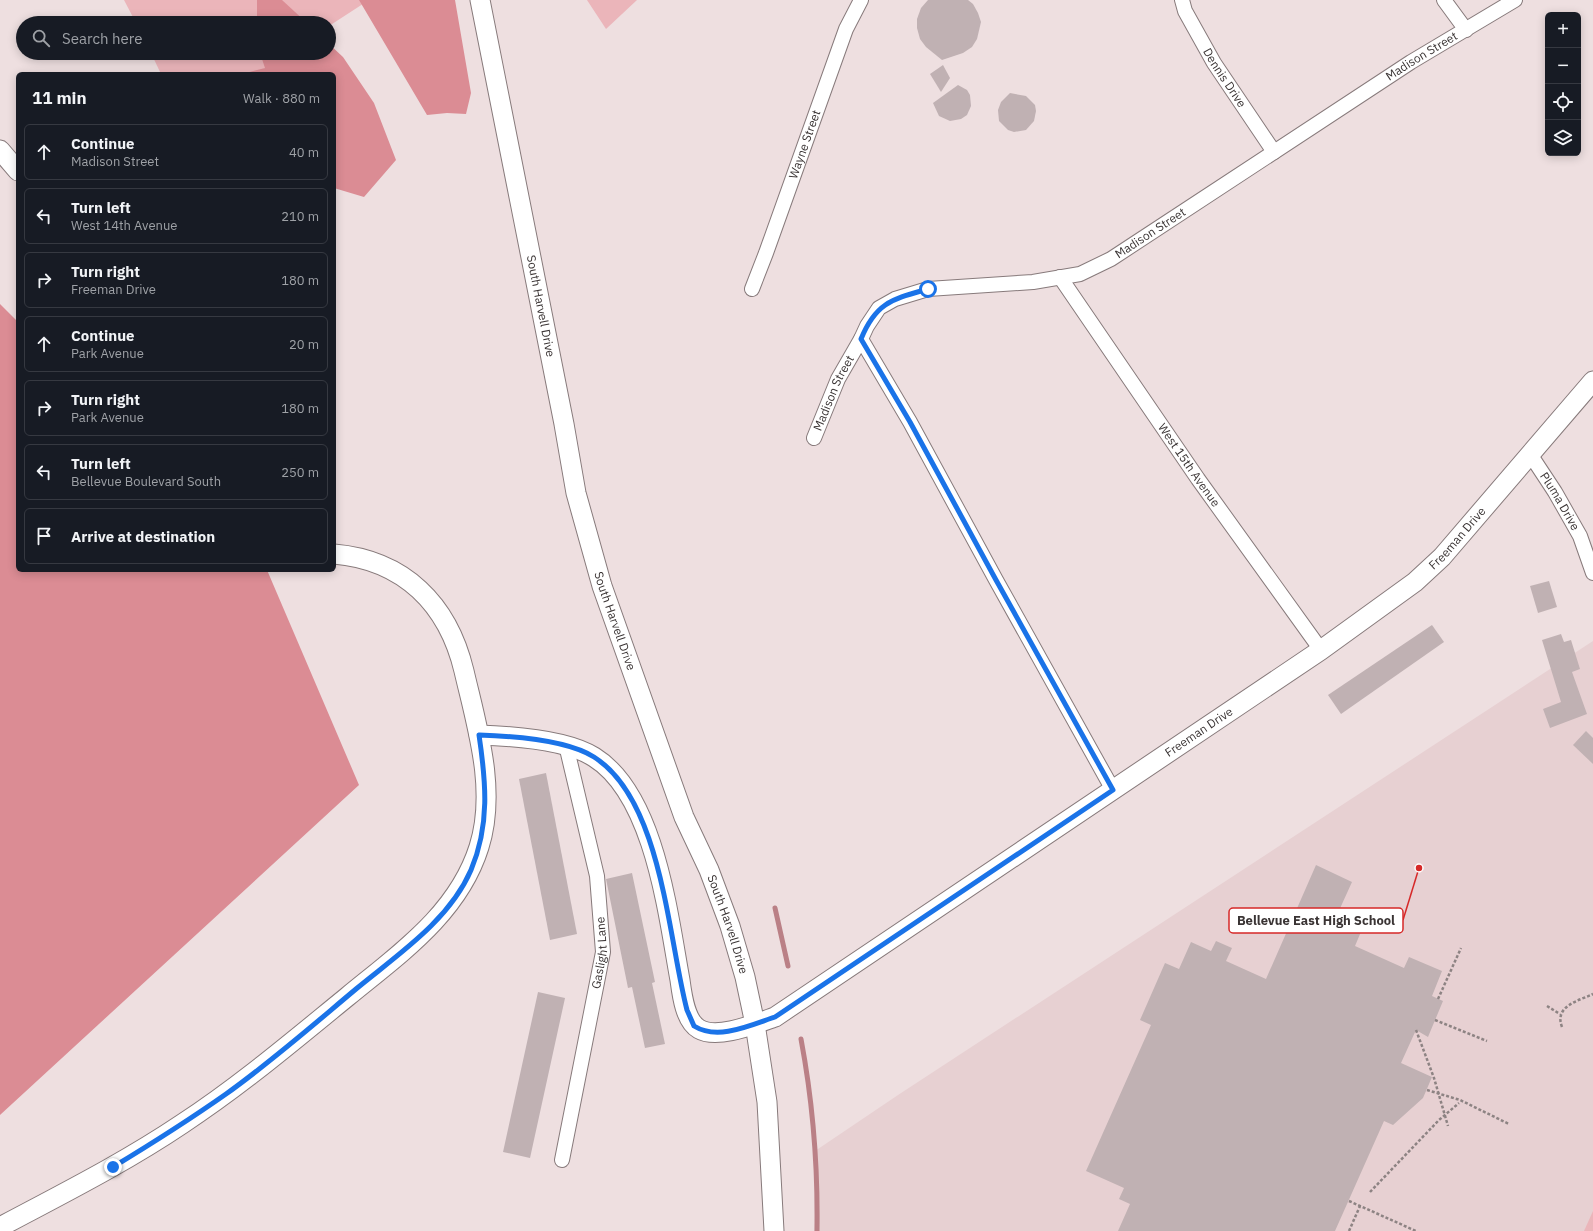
<!DOCTYPE html>
<html lang="en">
<head>
<meta charset="utf-8">
<style>
	:root { --surface:#171b24; --page:#20242c; --text:#f1f3f6; --muted:#9ea1a6; --line:#363941 }
	body { margin:0; font-family:"IBM Plex Sans",sans-serif; background:var(--page); color:var(--text) }
	.controls { position:absolute; right:12px; top:12px; display:grid; overflow:hidden; border-radius:6px; box-shadow:0 2px 10px #0003 }
	.controls button { width:36px; height:36px; display:grid; place-items:center; padding:0; border:0; border-bottom:1px solid var(--line); background:var(--surface); color:var(--text); font:20px sans-serif }
	.stop { position:absolute; width:12px; height:12px; margin:-9px; border:3px solid #1a73e8; border-radius:50%; background:#fff }
	.stop.end { background:#1a73e8; border-color:#fff; box-shadow:0 1px 4px #0008 }
	.list { margin:0; padding:0; list-style:none }
	h2 { display:flex; justify-content:space-between; align-items:center; height:52px; margin:0; padding:0 16px; font-size:17px }
	h2 small { font-size:13px; font-weight:400; color:var(--muted) }
	.list li { display:grid; grid-template-columns:26px 1fr auto; gap:12px; align-items:center; box-sizing:border-box; height:56px; margin:0 8px 8px; padding:0 8px; border:1px solid var(--line); border-radius:6px }
	.list b { display:block; font-size:15px; white-space:nowrap }
	.list p { margin:0; font-size:13px; white-space:nowrap; color:var(--muted) }
	.list em { font-size:13px; font-style:normal; color:var(--muted) }
	.icon { flex:none; width:22px; height:22px; fill:none; stroke:currentColor; stroke-width:2; stroke-linecap:round; stroke-linejoin:round }
	.map { position:relative; flex:none; width:1593px; height:1231px; overflow:hidden }
	.search { position:absolute; background:var(--surface); box-shadow:0 2px 10px #0003; left:16px; top:16px; width:320px; height:44px; display:flex; align-items:center; gap:10px; box-sizing:border-box; padding:0 14px; border-radius:22px; color:var(--muted); font-size:15px }
	.panel { position:absolute; background:var(--surface); box-shadow:0 2px 10px #0003; left:16px; top:72px; width:320px; height:500px; border-radius:6px }
	.map>svg:first-child { display:block }
	.built { fill:#e7d0d2 }
	.green { fill:#ebb5ba }
	.forest { fill:#db8c94 }
	.lines { fill:none; stroke-linecap:round; stroke-linejoin:round }
	.stream { stroke:#ba8086; stroke-width:5 }
	.building { fill:#c0b1b3 }
	.street-casing { stroke:#877a7b; stroke-width:16 }
	.secondary-casing { stroke:#877a7b; stroke-width:21 }
	.path { stroke:#8d8383; stroke-width:2.5; stroke-dasharray:3 2; stroke-linecap:butt }
	.street { stroke:#fff; stroke-width:14 }
	.secondary { stroke:#fff; stroke-width:19 }
	.route { stroke:#1a73e8; stroke-width:5 }
	.labels { text-anchor:middle; stroke-width:3.5; stroke-linejoin:round; paint-order:stroke }
	.street-label { font-size:12px; fill:#3a3434; stroke:#fff }
	.leader { fill:none; stroke:#d62828; stroke-width:1.5 }
	.callout-dot { fill:#d62828; stroke:#fff; stroke-width:1.5 }
	.callout { fill:#fff; stroke:#d62828; stroke-width:1.5 }
	.callout-label { font-size:13px; text-anchor:middle; font-weight:bold; fill:#3a3434 }
</style>
</head>
<body>
<div class="map">
<svg width="1593" height="1231" viewBox="0 0 1593 1231">
	<rect width="100%" height="100%" fill="#eedfe0"/>
	<polygon class="built" points="1593,641 1593,1231 814,1231 815,1151 898,1095"/>
	<g class="green">
		<polygon points="124,0 369,0 329,26 329,23 136,23"/>
		<polygon points="587,0 637,0 606,29"/>
		<polygon points="151,53 288,53 256,74 161,74"/>
		<polygon points="1593,1211 1593,1231 1584,1231"/>
	</g>
	<g class="forest">
		<polygon points="257,0 282,0 307,23 257,23"/>
		<polygon points="359,0 455,0 471,93 466,114 447,113 427,115"/>
		<polygon points="329,44 343,57 374,103 396,160 364,197 334,188 334,74 242,74 265,68 260,53 329,53"/>
		<polygon points="0,304 18,322 18,570 267,570 359,785 0,1115"/>
	</g>
	<g class="lines">
		<g class="stream">
			<polyline points="775,908 788,966"/>
			<path d="M801,1039C813,1103 818,1166 817,1231"/>
		</g>
	</g>
	<g class="building">
		<polygon points="928,0 968,0 973,4 978,13 981,22 977,39 972,47 963,53 942,60 926,47 920,39 917,28 917,19 921,8"/>
		<polygon points="943,65 950,78 941,92 930,74"/>
		<polygon points="958,85 967,90 970,95 971,106 967,115 961,119 950,121 939,116 933,103"/>
		<polygon points="1010,93 1026,96 1035,105 1036,111 1034,121 1026,130 1014,132 1008,130 999,121 998,110 1001,102"/>
		<polygon points="1549,581 1557,607 1538,613 1530,586"/>
		<polygon points="1432,625 1444,642 1341,714 1328,695"/>
		<polygon points="1561,634 1564,642 1571,640 1580,669 1572,672 1587,714 1550,728 1543,709 1561,702 1542,640"/>
		<polygon points="1586,731 1593,738 1593,764 1573,745"/>
		<polygon points="546,773 577,934 550,940 519,779"/>
		<polygon points="1316,865 1352,882 1337,915 1363,927 1355,946 1404,968 1409,957 1442,971 1432,996 1443,1001 1428,1037 1416,1030 1401,1063 1432,1077 1423,1098 1393,1125 1384,1121 1335,1231 1118,1231 1130,1204 1119,1199 1124,1188 1086,1171 1151,1025 1140,1020 1165,963 1179,969 1191,942 1211,951 1216,941 1232,948 1226,961 1266,979"/>
		<polygon points="632,873 655,982 652,983 665,1044 645,1048 632,987 628,988 606,879"/>
		<polygon points="538,992 565,998 530,1158 503,1152"/>
	</g>
	<g class="lines">
		<defs>
			<g id="street">
				<path id="s1" d="M1182,0L1185,11L1214,63L1274,152"/>
				<polyline points="1444,0 1466,30"/>
				<path id="s2" d="M1060,277L1198,479L1321,650"/>
				<path id="s3" d="M752,289L766,253L846,29L861,0"/>
				<polyline points="861,339 910,422 996,580 1113,790"/>
				<path id="s4" d="M814,438L838,379L861,339L867,326L879,308L895,299L928,289L1033,282L1080,274L1111,259L1411,62L1515,0"/>
				<path id="s5" d="M1530,454L1555,492L1580,536L1593,573"/>
				<path id="s6" d="M562,1160L603,952L597,876L566,745"/>
			</g>
			<g id="secondary">
				<path id="s7" d="M480,0L564,424L576,493L602,586L684,817L709,870L730,926L745,977L755,1024L767,1102L774,1231"/>
				<polyline points="0,150 18,171"/>
				<path id="s8" d="M479,735C511,736 567,740 594,757C655,795 668,915 680,980C682,995 685,1021 699,1029C718,1040 757,1023 775,1017L1321,650L1415,582L1442,557L1593,381"/>
				<path d="M0,1227C62,1194 124,1163 182,1124C240,1086 293,1041 347,997C399,954 458,914 479,847C497,790 477,727 464,671C448,604 404,560 334,554"/>
			</g>
		</defs>
		<use href="#street" class="street-casing"/>
		<use href="#secondary" class="secondary-casing"/>
		<g class="path">
			<polyline points="1438,999 1461,948"/>
			<polyline points="1547,1006 1560,1014"/>
			<polyline points="1435,1020 1487,1041"/>
			<path d="M1562,1027C1554,1006 1578,1001 1593,994"/>
			<polyline points="1416,1030 1434,1078 1448,1126"/>
			<polyline points="1427,1090 1460,1100 1509,1124"/>
			<polyline points="1370,1192 1439,1120 1459,1103"/>
			<polyline points="1349,1201 1416,1231"/>
			<polyline points="1349,1231 1360,1206"/>
		</g>
		<use href="#street" class="street"/>
		<use href="#secondary" class="secondary"/>
	</g>
	<g class="lines">
		<path class="route" d="M113,1167C151,1144 189,1120 226,1094C271,1062 313,1025 356,989C397,955 449,921 471,870C490,825 486,782 479,735C511,736 567,740 594,757C662,800 668,938 687,1010L694,1026C718,1041 751,1025 775,1017L1113,790L996,580L910,422L861,339C876,302 893,299 928,289"/>
	</g>
	<g class="labels">
		<g class="street-label">
			<text dy="4" stroke="none"><textPath href="#s4" startOffset="757">Madison Street</textPath></text>
			<text dy="4" stroke="none"><textPath href="#s1" startOffset="89">Dennis Drive</textPath></text>
			<text dy="4" stroke="none"><textPath href="#s3" startOffset="154">Wayne Street</textPath></text>
			<text dy="4" stroke="none"><textPath href="#s4" startOffset="433">Madison Street</textPath></text>
			<text dy="4" stroke="none"><textPath href="#s7" startOffset="312">South Harvell Drive</textPath></text>
			<text dy="4" stroke="none"><textPath href="#s4" startOffset="49">Madison Street</textPath></text>
			<text dy="4" stroke="none"><textPath href="#s2" startOffset="228">West 15th Avenue</textPath></text>
			<text dy="4" stroke="none"><textPath href="#s5" startOffset="56">Pluma Drive</textPath></text>
			<text dy="4" stroke="none"><textPath href="#s8" startOffset="1331">Freeman Drive</textPath></text>
			<text dy="4" stroke="none"><textPath href="#s7" startOffset="636">South Harvell Drive</textPath></text>
			<text dy="4" stroke="none"><textPath href="#s8" startOffset="1007">Freeman Drive</textPath></text>
			<text dy="4" stroke="none"><textPath href="#s7" startOffset="960">South Harvell Drive</textPath></text>
			<text dy="4" stroke="none"><textPath href="#s6" startOffset="211">Gaslight Lane</textPath></text>
		</g>
	</g>
	<path class="leader" d="M1419 868L1403 920"/>
	<circle class="callout-dot" cx="1419" cy="868" r="4"/>
	<rect class="callout" x="1229" y="908" width="174" height="25" rx="4"/>
	<g class="callout-label">
		<text x="1316" y="925">Bellevue East High School</text>
	</g>
</svg>
<div class="controls">
<button>+</button>
<button>−</button>
<button><svg class="icon" aria-label="locate" viewBox="0 0 24 24"><circle cx="12" cy="12" r="6"/><path d="M12 2v4M12 18v4M2 12h4M18 12h4"/></svg></button>
<button><svg class="icon" aria-label="layers" viewBox="0 0 24 24"><path d="M12 4l9 5-9 5-9-5zM3 14l9 5 9-5"/></svg></button>
</div>
<div class="stop" style="left:928px;top:289px"></div>
<div class="stop end" style="left:113px;top:1167px"></div>
<div class="search"><svg class="icon" aria-label="search" viewBox="0 0 24 24"><circle cx="10" cy="10" r="6"/><path d="M15 15l6 6"/></svg>Search here</div>
<section class="panel">
<h2>11 min<small>Walk · 880 m</small></h2>
<ul class="list">
<li><svg class="icon" aria-label="ahead" viewBox="0 0 24 24"><path d="M12 20V5M6 11l6-6 6 6"/></svg><div><b>Continue</b><p>Madison Street</p></div><em>40 m</em></li>
<li><svg class="icon" aria-label="left" viewBox="0 0 24 24"><path d="M17 20v-9H6M10 6l-5 5 5 5"/></svg><div><b>Turn left</b><p>West 14th Avenue</p></div><em>210 m</em></li>
<li><svg class="icon" aria-label="right" viewBox="0 0 24 24"><path d="M7 20v-9h11M14 6l5 5-5 5"/></svg><div><b>Turn right</b><p>Freeman Drive</p></div><em>180 m</em></li>
<li><svg class="icon" aria-label="ahead" viewBox="0 0 24 24"><path d="M12 20V5M6 11l6-6 6 6"/></svg><div><b>Continue</b><p>Park Avenue</p></div><em>20 m</em></li>
<li><svg class="icon" aria-label="right" viewBox="0 0 24 24"><path d="M7 20v-9h11M14 6l5 5-5 5"/></svg><div><b>Turn right</b><p>Park Avenue</p></div><em>180 m</em></li>
<li><svg class="icon" aria-label="left" viewBox="0 0 24 24"><path d="M17 20v-9H6M10 6l-5 5 5 5"/></svg><div><b>Turn left</b><p>Bellevue Boulevard South</p></div><em>250 m</em></li>
<li><svg class="icon" aria-label="arrive" viewBox="0 0 24 24"><path d="M6 21V4h12l-3 4 3 4H6"/></svg><div><b>Arrive at destination</b></div></li>
</ul>
</section>
</div>
</body>
</html>
